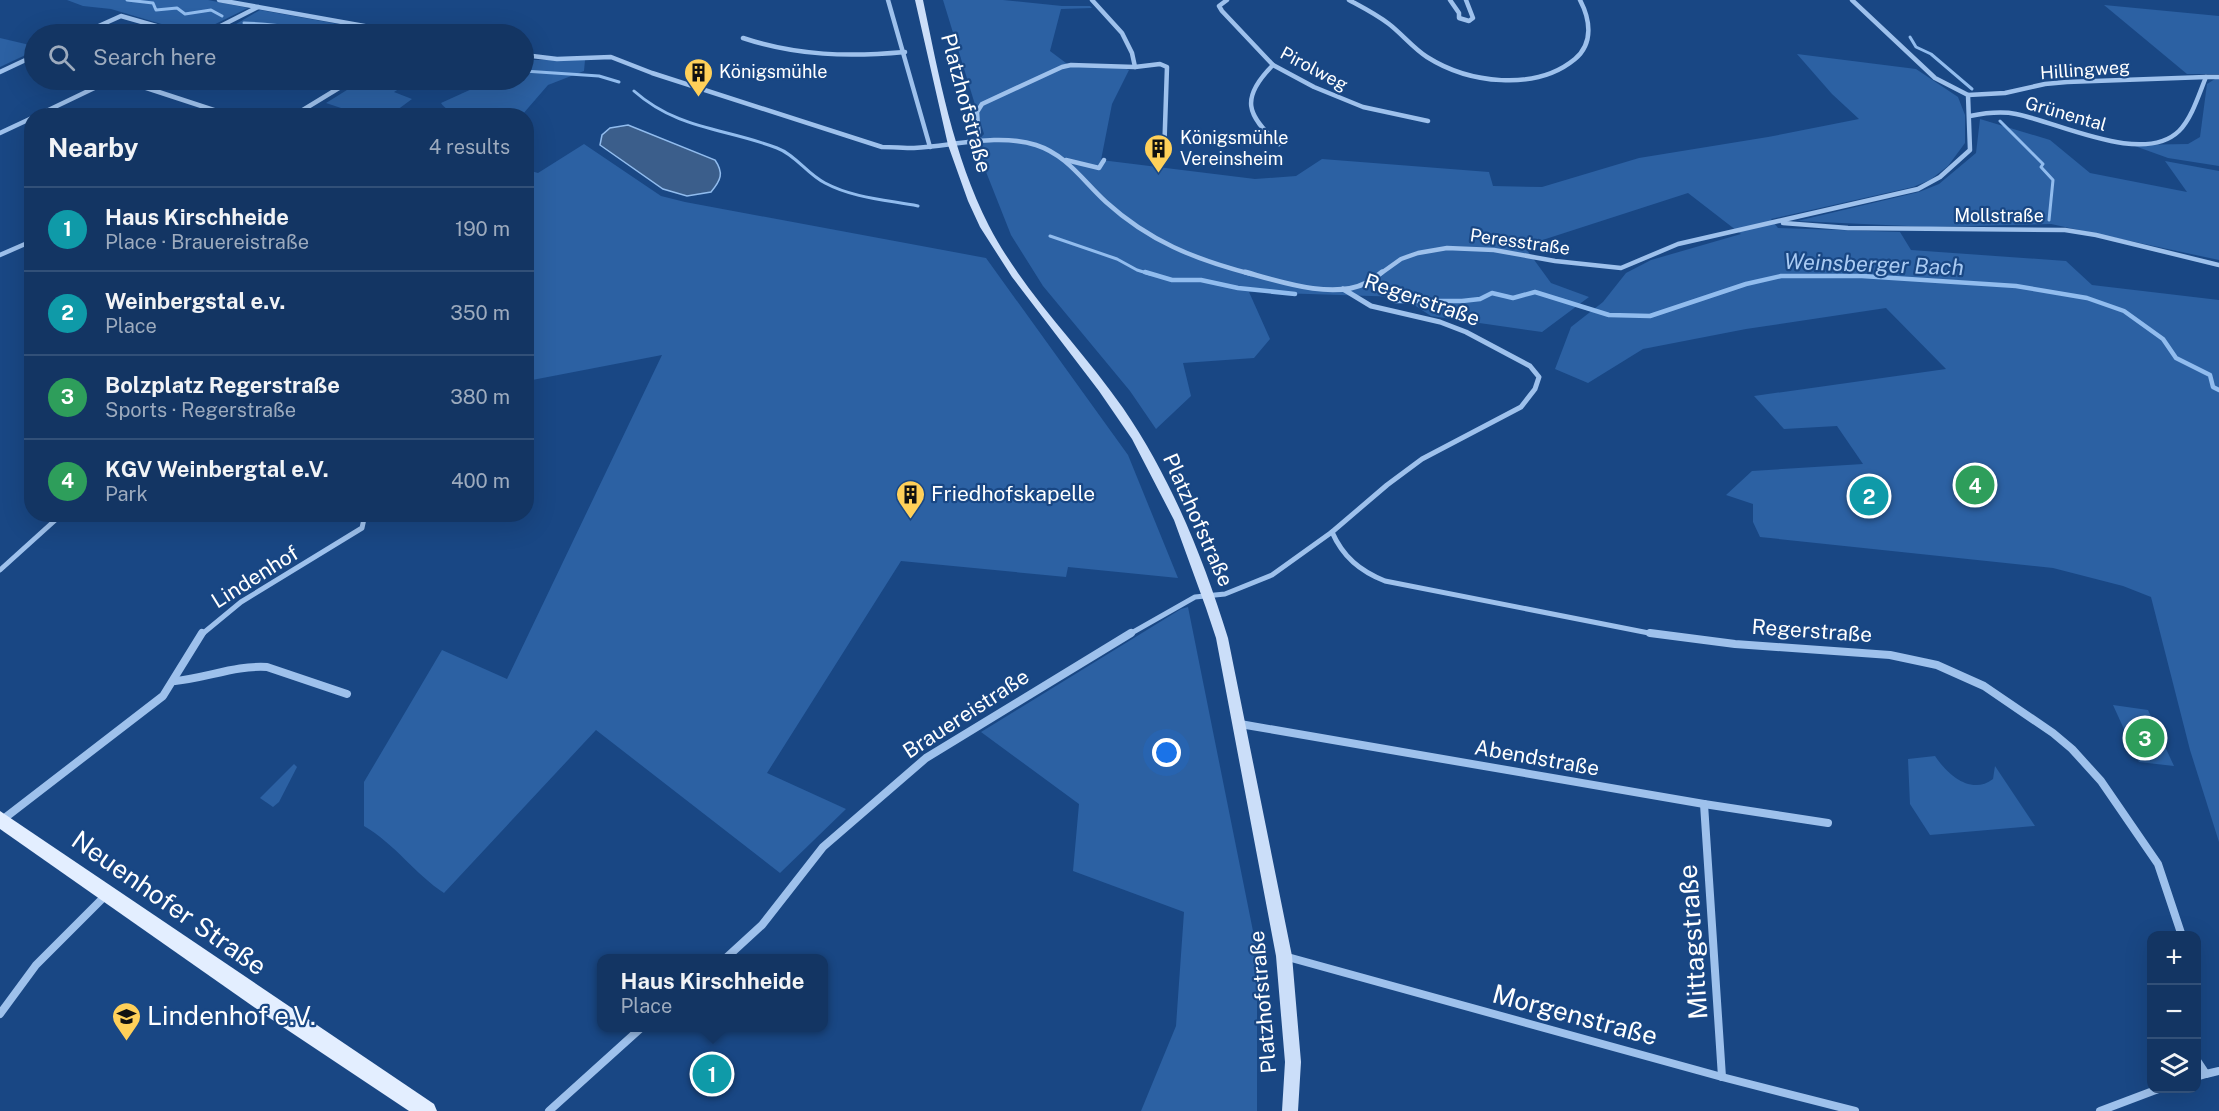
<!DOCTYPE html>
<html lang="en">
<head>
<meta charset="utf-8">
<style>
	:root { --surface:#133563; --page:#20406c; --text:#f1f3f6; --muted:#9dabbe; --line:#325078; --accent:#bca0f2 }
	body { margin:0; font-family:"Public Sans",sans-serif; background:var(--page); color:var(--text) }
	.controls { position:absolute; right:18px; bottom:18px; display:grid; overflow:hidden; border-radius:12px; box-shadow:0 6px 24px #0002 }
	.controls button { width:54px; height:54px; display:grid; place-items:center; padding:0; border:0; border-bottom:2px solid var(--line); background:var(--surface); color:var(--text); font:30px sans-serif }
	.you { position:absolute; left:1167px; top:753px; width:21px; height:21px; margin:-15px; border:4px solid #fff; border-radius:50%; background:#1a73e8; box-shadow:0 0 0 9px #1a73e833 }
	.badge { display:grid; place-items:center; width:39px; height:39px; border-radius:50%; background:var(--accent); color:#fff; font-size:20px; font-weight:700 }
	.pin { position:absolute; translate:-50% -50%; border:3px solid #fff; box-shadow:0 2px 6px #0006 }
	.popup { position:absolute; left:597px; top:954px; width:231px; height:78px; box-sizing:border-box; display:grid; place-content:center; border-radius:12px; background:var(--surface); filter:drop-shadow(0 2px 4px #0005); font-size:20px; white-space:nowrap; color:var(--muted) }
	.popup b { font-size:22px; color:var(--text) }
	.popup::after { content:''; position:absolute; left:50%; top:100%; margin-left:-12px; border:12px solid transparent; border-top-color:var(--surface) }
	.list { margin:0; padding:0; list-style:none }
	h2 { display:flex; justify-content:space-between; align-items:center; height:78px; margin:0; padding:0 24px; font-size:26px }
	h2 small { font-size:20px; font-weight:400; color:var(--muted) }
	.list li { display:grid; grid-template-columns:39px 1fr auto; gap:18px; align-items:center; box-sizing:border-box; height:84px; padding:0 24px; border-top:2px solid var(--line) }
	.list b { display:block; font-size:22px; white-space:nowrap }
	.list p { margin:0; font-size:20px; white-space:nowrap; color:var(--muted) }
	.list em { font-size:20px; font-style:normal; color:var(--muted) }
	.icon { flex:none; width:33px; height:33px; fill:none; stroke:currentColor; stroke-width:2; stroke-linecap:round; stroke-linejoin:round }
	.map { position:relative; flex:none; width:2219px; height:1111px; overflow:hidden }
	.search { position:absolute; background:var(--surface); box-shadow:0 6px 24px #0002; left:24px; top:24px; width:510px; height:66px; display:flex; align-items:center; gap:15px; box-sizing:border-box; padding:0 21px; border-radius:33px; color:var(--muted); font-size:22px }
	.panel { position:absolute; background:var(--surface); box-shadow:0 6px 24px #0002; left:24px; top:108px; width:510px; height:414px; border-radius:24px }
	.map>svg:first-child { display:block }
	.green { fill:#2c61a3 }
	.water { fill:#3b5e8b; stroke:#91bcee; stroke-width:1.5 }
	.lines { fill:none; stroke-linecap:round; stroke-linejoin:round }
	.stream-far1 { stroke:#91bcee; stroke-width:3 }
	.stream { stroke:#91bcee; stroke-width:4.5 }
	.street-far2 { stroke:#9ec1ec; stroke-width:4.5 }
	.street-far1 { stroke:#9ec1ec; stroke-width:5 }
	.street { stroke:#9ec1ec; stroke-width:8 }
	.secondary { fill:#cbdef9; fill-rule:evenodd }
	.primary { fill:#e3eeff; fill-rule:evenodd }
	.labels { text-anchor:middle; stroke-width:4.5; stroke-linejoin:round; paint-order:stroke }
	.far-street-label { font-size:18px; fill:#fff; stroke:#194784 }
	.far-poi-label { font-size:18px; fill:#fff; stroke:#194784; text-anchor:start }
	.street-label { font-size:21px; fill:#fff; stroke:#194784 }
	.poi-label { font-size:21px; fill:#fff; stroke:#194784; text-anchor:start }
	.water-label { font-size:22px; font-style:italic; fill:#aacbf3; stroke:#194784 }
	.near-street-label { font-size:26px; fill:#fff; stroke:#194784 }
	.near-poi-label { font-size:26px; fill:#fff; stroke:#194784; text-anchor:start }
</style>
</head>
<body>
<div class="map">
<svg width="2219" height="1111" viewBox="0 0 2219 1111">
	<rect width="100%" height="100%" fill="#194784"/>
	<g class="green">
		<polygon points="67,0 208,0 248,8 195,34 111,9 83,6"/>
		<polygon points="943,0 1003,0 1062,6 1090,6 1092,8 1061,9 1050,51 1070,66 1124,68 1129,70 1112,104 1101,160 1255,179 1296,176 1322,159 1489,172 1493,186 1542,187 1639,158 1768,137 1859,119 1832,94 1797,54 1916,69 1958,97 1965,115 1965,143 1948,166 1930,180 1913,187 1771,219 1778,228 1900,232 1911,250 2066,261 2092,285 2219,300 2219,842 2190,750 2151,597 2123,586 2053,568 1760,537 1753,522 1753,504 1726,495 1752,471 1863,464 1837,426 1784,429 1754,396 1946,369 1886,308 1746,329 1643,349 1588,383 1555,369 1571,327 1603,302 1626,273 1651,260 1741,234 1688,193 1524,246 1551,283 1589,297 1542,332 1431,316 1402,297 1249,292 1270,339 1254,358 1183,363 1191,396 1156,429 1130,391 1043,286 1011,235 975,144 984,134"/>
		<polygon points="2104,5 2219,16 2219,74 2187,74"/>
		<polygon points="260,10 394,34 241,34 226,30"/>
		<polygon points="0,38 34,46 34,51 0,67"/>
		<path d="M524,60H585L584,71L548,85L522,115C502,117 452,121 441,103L485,83L478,80H524Z"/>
		<polygon points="2215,79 2219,79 2219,166 2168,158 2132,145 2188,144 2200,137 2207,84"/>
		<polygon points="363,80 413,80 394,92 412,99 389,116 362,115 326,103"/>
		<polygon points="1980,119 2050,140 2090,173 2187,192 2165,161 2219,171 2219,260 2051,224 1930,227 1797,221 1919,192 1939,184 1976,153"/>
		<path d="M584,144L661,196L685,202L986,258L1128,455L1178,578L1068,567L1066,577L901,561L767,773L846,809L780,873L596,730L444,893C415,874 395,844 364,826V782L442,650L507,679L662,355L527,381V170L538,173Z"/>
		<polygon points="1188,607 1257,951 1257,1111 1141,1111 1176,1026 1184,912 1073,871 1079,804 981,732 1181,609"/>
		<polygon points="2113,705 2148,710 2174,766 2139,762"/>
		<path d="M1935,756C1947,774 1971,796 1993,779L1995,766L2035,826L1930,835L1910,804L1908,759Z"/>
		<polygon points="294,764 297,767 279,802 273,807 260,798"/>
	</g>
	<path class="water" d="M628,125L715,160C724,173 721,180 711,192L687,196L663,189L600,145L602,135L610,128Z"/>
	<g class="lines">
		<g class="stream-far1">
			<polyline points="127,0 153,3 156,10 177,8 185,14 211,10 222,16"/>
			<path d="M244,23C279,24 313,31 348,34"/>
			<polyline points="1910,37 1916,47 1931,54 1972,89"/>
			<polyline points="524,71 599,76 619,82"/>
			<path d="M634,91C678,130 725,128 777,148C796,155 807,174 825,183C853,198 887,200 918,206"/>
			<polyline points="2000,121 2043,164 2041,167 2053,180 2049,220"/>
			<polyline points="1050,236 1117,259 1137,270 1150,274"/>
		</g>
		<g class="stream">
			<polyline points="1145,272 1172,280 1201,280 1238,288 1295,294"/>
			<polyline points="1395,301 1462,301 1480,299 1492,293 1513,298 1535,292 1609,315 1650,316 1746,284 1781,276 1862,276 2016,286 2087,298 2124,311 2163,339 2176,358 2210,375 2213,387 2219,390"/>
		</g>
		<g class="street-far2">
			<polyline points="219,0 409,34"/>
			<polyline points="888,0 930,147"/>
			<polyline points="1092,0 1122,33 1132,53 1135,67"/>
			<polyline points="1227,0 1219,6 1222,11 1273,65 1314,87 1363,107 1428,121"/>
			<path d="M1349,0C1362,7 1376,14 1389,24C1402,34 1413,48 1427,57C1468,83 1535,92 1575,59C1594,43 1590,19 1580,0"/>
			<polyline points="1450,0 1459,13 1459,18 1469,21 1473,18 1466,0"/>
			<polyline points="214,30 228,34"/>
			<polyline points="81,34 121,16 184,34"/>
			<polyline points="205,34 258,7"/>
			<path d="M743,38C797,56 849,57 905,52"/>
			<path d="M524,55L557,59L611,57L652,73L882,147C893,147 903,148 914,148C953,146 998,133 1036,145C1067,155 1083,181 1106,202C1149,241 1194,259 1251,274"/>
			<path d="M1273,65C1240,98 1246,115 1279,144"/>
			<polyline points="0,72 34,56"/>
			<polyline points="122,80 232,116"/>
			<polyline points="1968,95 2005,93 2045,84 2067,82 2206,77"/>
			<polyline points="36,116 111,80"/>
			<polyline points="293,116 352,80"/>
			<path d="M1970,116C1985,113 2001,111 2016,114C2058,122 2143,166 2179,131C2192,118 2199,94 2206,77H2219"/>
			<polyline points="0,133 32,118"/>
			<polyline points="979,140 977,112 982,104 1062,67 1071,65 1135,67 1160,64 1167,67 1164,156"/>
			<polyline points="1066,160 1099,168 1104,160"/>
			<polyline points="1783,223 1848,228 2065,230 2096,235 2219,265"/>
			<polyline points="0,255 32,241"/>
			<polyline points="1380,274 1401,259 1418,253 1447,248 1494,250 1555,261 1621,268 1678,244 1918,189 1940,177 1970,150 1968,95 1935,78 1852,0"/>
		</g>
		<g class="street-far1">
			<path d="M1245,272C1278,281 1333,300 1366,283C1372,280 1377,276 1382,272"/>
			<path d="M1343,289L1371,306L1440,322L1466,332L1530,366L1539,377L1535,389L1521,407L1422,459L1387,485L1332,532C1343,557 1360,571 1385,581L1659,635"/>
			<polyline points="0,570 62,514"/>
			<polyline points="201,635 241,602 362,528 365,514"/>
			<polyline points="1128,635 1195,597 1225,594 1272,575 1332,532"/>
		</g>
		<g class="street">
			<polyline points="1650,633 1735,644 1890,655 1937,665 1984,686 2053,733 2072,749 2101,781 2158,864 2182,936"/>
			<path d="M175,681C206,678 237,665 267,667L347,694"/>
			<polyline points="1240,724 1704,804 1828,823"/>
			<polyline points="1704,804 1722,1077"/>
			<polyline points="2,820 163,696 202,633"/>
			<polyline points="1284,956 1722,1077 1855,1111"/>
			<polyline points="726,958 762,925 823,847 926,758 1131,633"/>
			<polyline points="0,1014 36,965 105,896"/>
			<polyline points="2196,1059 2206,1074 2196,1077"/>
			<polyline points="2206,1074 2219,1071"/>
			<polyline points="549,1111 641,1028"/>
			<polyline points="2100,1111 2161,1088"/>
		</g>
		<path class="secondary" d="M915,0H923C939,76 953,155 989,226C1024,293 1080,346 1123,408C1171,478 1203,557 1228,638L1292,956L1301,1062L1298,1111H1282L1285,1062L1276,956L1216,638L1206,608L1174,520L1132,439L1099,391L1012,277L980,227L968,201L948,145Z"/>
		<polygon class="primary" points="0,811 434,1104 437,1111 409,1111 274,1021 0,829"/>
	</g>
	<defs>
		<symbol id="building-pin" viewBox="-11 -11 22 30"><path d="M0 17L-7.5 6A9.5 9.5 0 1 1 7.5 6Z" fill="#ffd059" stroke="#194784"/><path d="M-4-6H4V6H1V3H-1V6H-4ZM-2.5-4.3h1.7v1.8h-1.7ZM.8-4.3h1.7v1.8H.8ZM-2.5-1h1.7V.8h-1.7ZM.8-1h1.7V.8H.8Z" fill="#111"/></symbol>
		<symbol id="school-pin" viewBox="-11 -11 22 30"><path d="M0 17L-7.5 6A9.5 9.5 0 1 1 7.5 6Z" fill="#ffd059" stroke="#194784"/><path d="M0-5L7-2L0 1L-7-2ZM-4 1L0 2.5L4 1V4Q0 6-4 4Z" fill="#111"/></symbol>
	</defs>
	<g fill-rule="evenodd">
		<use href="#building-pin" x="682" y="56" width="33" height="45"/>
		<use href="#building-pin" x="1142" y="132" width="33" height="45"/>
		<use href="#building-pin" x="894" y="478" width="33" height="45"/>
		<use href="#school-pin" x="110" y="1000" width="33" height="45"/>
	</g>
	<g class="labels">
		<g class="far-street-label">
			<text transform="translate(1314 69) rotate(28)" y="6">Pirolweg</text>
			<text transform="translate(2085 70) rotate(-4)" y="6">Hillingweg</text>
			<text transform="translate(2066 114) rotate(16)" y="6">Grünental</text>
			<text x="1999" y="222">Mollstraße</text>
			<text transform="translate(1520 242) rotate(8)" y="6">Peresstraße</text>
		</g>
		<g class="far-poi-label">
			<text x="719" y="78">Königsmühle</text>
			<text x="1180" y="144">Königsmühle<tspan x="1180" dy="21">Vereinsheim</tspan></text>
		</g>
		<g class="street-label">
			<text transform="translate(966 103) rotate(75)" y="7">Platzhofstraße</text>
			<text transform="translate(1422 300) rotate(19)" y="7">Regerstraße</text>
			<text transform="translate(1198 520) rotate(66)" y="7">Platzhofstraße</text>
			<text transform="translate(255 577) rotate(-32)" y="7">Lindenhof</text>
			<text transform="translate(1812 631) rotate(4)" y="7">Regerstraße</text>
			<text transform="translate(966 714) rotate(-33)" y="7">Brauereistraße</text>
			<text transform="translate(1537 758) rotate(10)" y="7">Abendstraße</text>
			<text transform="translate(1263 1002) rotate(-95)" y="7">Platzhofstraße</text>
		</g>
		<g class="poi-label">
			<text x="931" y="501">Friedhofskapelle</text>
		</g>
		<g class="water-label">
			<text transform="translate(1874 264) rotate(2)" y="8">Weinsberger Bach</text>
		</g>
		<g class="near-street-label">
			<text transform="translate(169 903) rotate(35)" y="9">Neuenhofer Straße</text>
			<text transform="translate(1693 942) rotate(-94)" y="9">Mittagstraße</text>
			<text transform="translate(1575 1015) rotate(15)" y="9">Morgenstraße</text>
		</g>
		<g class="near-poi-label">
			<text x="147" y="1025">Lindenhof e.V.</text>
		</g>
	</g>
</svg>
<div class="controls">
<button>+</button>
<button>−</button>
<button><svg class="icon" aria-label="layers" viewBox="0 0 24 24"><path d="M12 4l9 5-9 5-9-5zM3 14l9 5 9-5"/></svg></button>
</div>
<div class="you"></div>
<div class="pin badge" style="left:712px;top:1074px;background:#0f9aa8">1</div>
<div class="popup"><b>Haus Kirschheide</b>Place</div>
<div class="pin badge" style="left:1869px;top:496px;background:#0f9aa8">2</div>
<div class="pin badge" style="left:2145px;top:738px;background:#2e9e5b">3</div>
<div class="pin badge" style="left:1975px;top:485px;background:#2e9e5b">4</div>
<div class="search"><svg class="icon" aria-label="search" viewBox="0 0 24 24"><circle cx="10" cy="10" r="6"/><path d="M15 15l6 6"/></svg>Search here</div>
<section class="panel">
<h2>Nearby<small>4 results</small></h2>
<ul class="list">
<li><span class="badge" style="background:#0f9aa8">1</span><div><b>Haus Kirschheide</b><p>Place · Brauereistraße</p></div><em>190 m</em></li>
<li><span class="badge" style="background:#0f9aa8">2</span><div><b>Weinbergstal e.v.</b><p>Place</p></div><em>350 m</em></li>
<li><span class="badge" style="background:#2e9e5b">3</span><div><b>Bolzplatz Regerstraße</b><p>Sports · Regerstraße</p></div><em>380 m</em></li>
<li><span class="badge" style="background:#2e9e5b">4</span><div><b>KGV Weinbergtal e.V.</b><p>Park</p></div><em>400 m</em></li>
</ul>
</section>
</div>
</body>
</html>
